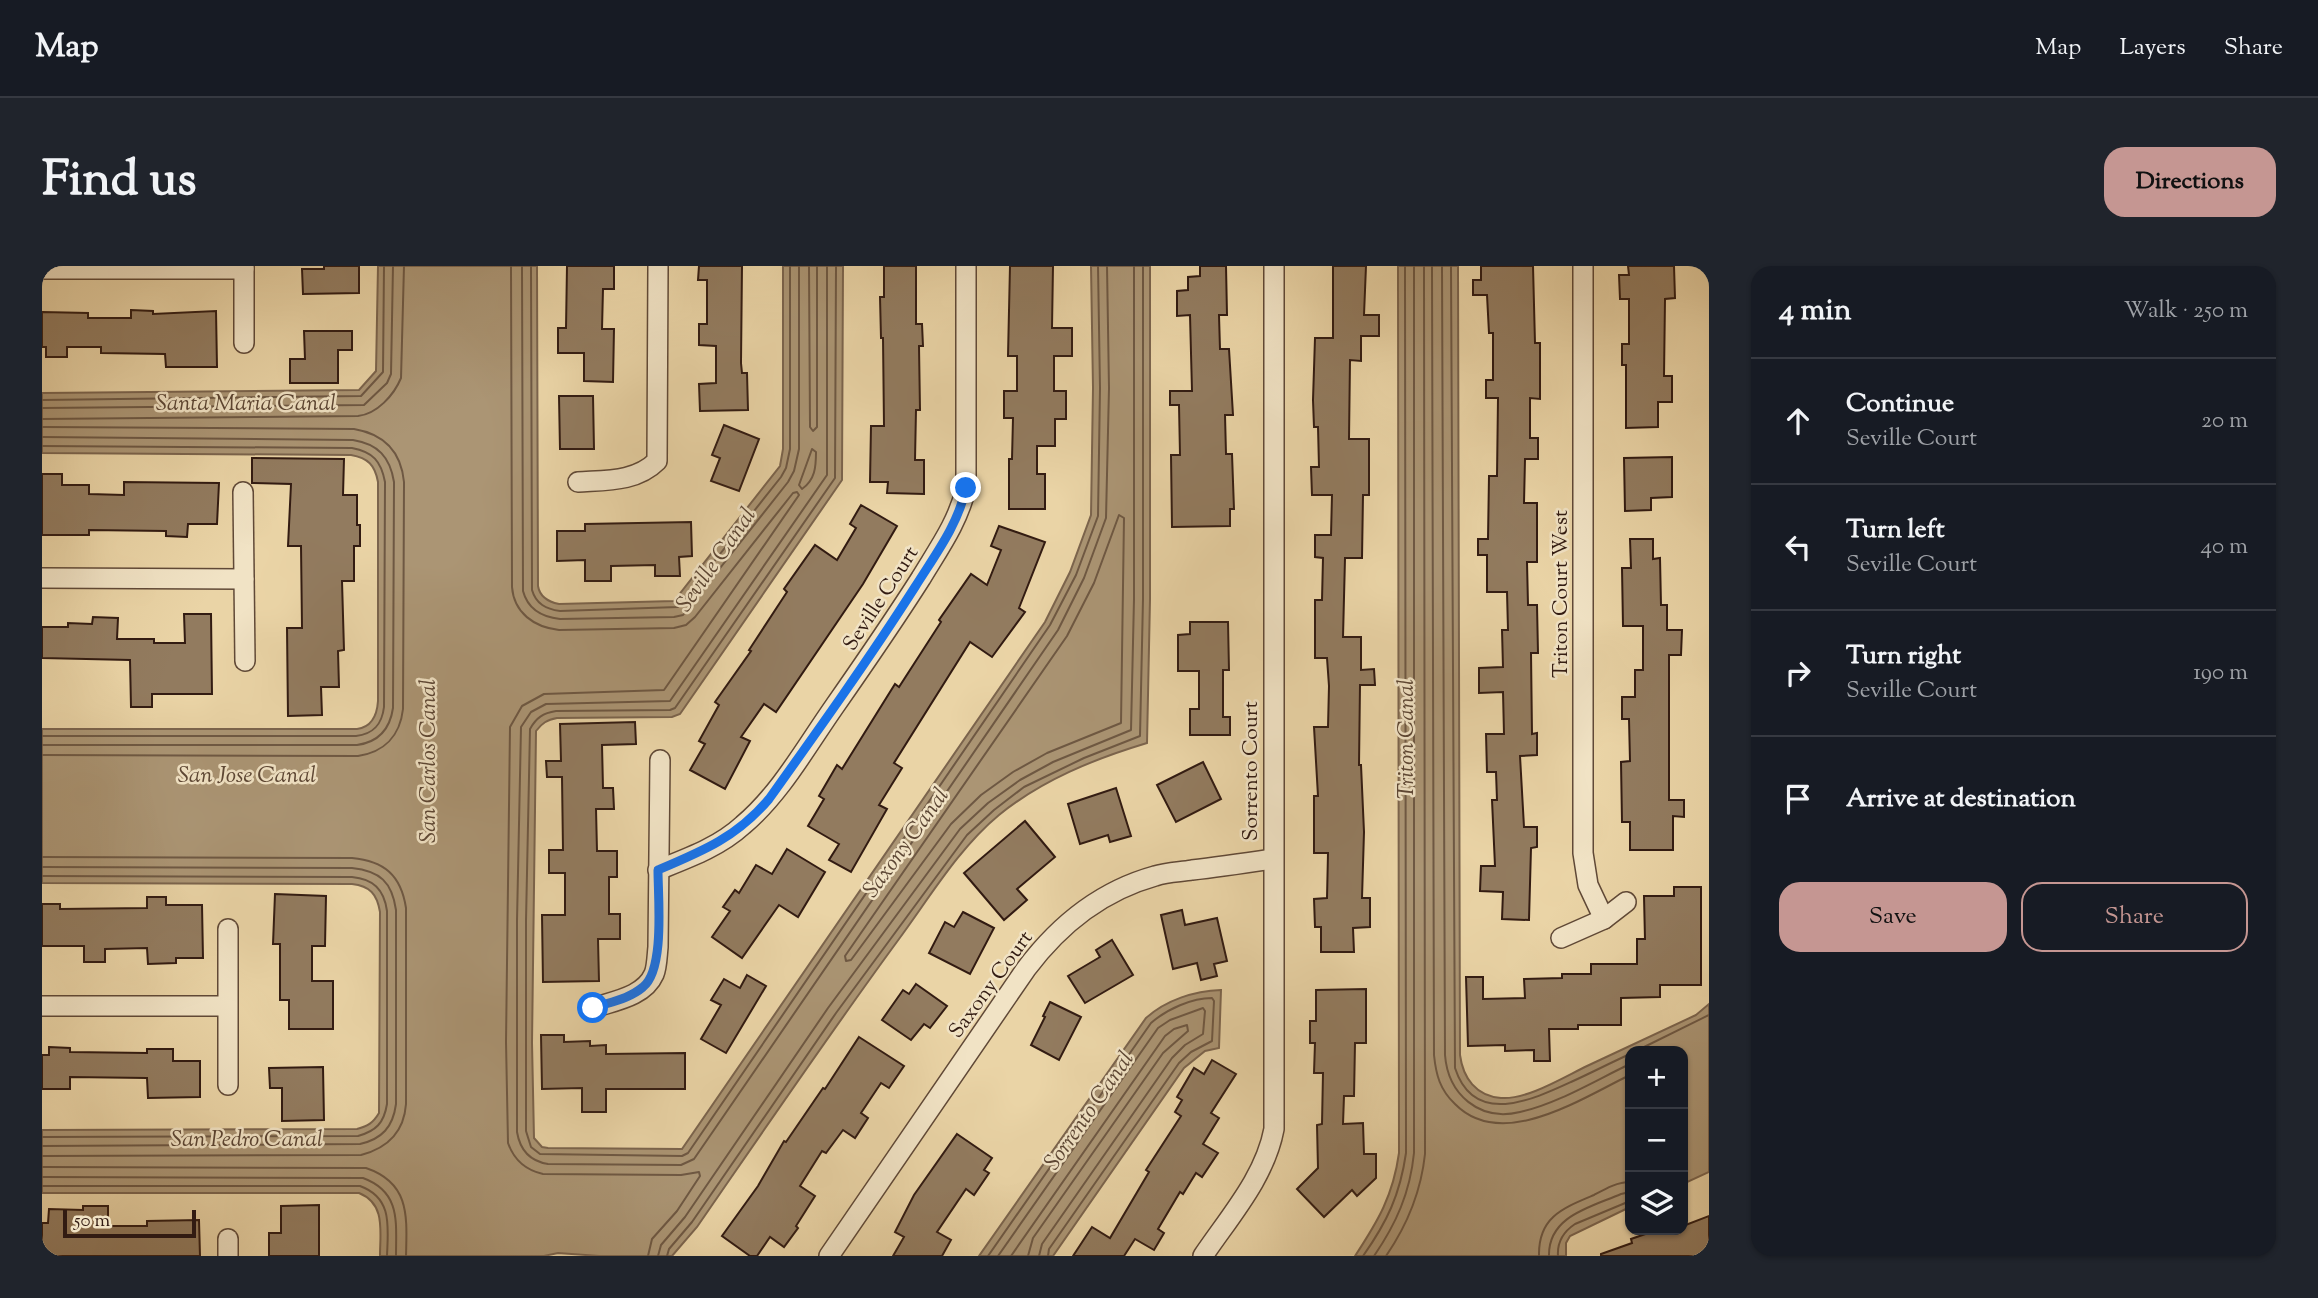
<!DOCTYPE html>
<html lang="en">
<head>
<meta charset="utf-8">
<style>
	:root { --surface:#171b24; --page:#20242c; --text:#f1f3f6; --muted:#9ea1a6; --line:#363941; --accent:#c59692 }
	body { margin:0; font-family:"Sorts Mill Goudy",serif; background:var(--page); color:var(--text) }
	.controls { position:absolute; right:21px; bottom:21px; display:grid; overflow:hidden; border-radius:14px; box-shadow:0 2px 5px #0004 }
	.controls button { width:63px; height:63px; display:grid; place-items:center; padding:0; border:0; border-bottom:2px solid var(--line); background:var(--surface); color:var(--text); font:35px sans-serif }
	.scale { position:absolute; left:21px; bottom:18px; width:133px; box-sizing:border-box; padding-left:7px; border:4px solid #321b12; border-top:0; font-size:19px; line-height:24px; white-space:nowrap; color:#321b12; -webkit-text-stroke:5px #f1e3c5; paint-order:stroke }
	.stop { position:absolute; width:21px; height:21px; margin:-16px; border:5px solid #1a73e8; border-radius:50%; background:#fff }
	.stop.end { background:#1a73e8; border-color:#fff; box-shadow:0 2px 7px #0008 }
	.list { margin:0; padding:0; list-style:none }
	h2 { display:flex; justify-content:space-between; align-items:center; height:91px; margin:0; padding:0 28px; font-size:30px }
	h2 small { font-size:23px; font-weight:400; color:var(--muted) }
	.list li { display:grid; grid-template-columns:46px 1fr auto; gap:21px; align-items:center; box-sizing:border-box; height:126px; padding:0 28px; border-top:2px solid var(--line) }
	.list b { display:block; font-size:26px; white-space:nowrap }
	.list p { margin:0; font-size:23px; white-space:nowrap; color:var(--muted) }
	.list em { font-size:23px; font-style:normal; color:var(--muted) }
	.actions { display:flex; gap:14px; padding:21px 28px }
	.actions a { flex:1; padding:16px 0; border:2px solid var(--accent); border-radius:21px; text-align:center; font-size:24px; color:var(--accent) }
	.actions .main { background:var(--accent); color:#111 }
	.icon { flex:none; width:38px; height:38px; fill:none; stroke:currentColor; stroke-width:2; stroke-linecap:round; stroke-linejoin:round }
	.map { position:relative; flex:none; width:1667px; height:990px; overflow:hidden; border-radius:21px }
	header { display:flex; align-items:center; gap:42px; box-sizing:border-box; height:98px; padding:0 35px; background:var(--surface); border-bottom:2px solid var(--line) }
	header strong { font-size:33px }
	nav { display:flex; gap:38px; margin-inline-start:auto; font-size:24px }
	.intro { display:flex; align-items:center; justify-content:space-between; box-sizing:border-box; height:168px; padding:0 42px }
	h1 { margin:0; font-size:49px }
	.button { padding:18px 32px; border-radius:21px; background:var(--accent); color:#111; font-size:24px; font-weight:700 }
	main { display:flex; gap:42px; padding:0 42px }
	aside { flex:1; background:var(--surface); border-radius:21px; box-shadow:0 2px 5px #0004 }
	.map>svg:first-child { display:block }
	.water { fill:#ab9574; stroke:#7b644d; stroke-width:2 }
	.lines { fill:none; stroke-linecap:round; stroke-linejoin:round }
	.shore { stroke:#6e5843; stroke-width:2 }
	.building { fill:#927b5f; stroke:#321b12; stroke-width:2 }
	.street-casing { stroke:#604937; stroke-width:22 }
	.street { stroke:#f1e3c5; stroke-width:19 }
	.route { stroke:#1a73e8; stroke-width:9 }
	.labels { text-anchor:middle; stroke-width:5; stroke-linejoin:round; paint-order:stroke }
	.street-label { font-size:21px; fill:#321b12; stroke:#f1e3c5 }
	.water-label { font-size:23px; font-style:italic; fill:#5c4634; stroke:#f1e3c5 }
</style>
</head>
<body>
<header>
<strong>Map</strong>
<nav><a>Map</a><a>Layers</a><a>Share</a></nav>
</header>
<div class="intro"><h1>Find us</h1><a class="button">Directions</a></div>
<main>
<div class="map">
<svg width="1667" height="990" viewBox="0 0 1667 990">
	<rect width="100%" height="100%" fill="#ead4a6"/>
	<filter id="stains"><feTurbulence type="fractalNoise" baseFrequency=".00286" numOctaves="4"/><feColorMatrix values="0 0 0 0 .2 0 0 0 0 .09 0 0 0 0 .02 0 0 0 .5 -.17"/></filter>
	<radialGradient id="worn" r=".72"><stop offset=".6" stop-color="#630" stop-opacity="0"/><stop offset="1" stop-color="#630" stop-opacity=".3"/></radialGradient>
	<g class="water">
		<path d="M336,0H495L496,320C498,332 507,336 517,338L632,335L738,200L741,183V0H801L800,214L638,448L630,451L515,452C505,454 500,457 494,465L490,777L492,872L500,881L506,882L640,883L1003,356L1028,306L1049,249L1051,122L1049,0H1108V333L1105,477C1052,493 1000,514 957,549C917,582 888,631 857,673C788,767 722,864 655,961L630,990H557L516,987L502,990H338C338,965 344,938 317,927H0V864L315,863C326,860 331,857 337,847L338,646C335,628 328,620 310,618L0,617V463H315C330,461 335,450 336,435V216C333,199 326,192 309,189L0,187V127L317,124L334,105Z"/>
		<path d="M1356,0H1416L1418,789C1421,812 1434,830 1459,832C1485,834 1522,811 1545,800C1582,783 1618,766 1654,749L1667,738V906L1641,918V785H1588V941L1528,970L1524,977V990H1313C1336,955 1351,930 1357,887Z"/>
		<path d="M1179,724L1177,782L1163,785L1142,802L1011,990H937L1104,752C1124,734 1152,725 1179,724Z"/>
	</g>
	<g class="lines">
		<g class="shore">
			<path d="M469,0L470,321C472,347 492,361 517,364L632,362L644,359L653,351L751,227L755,226L757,229L622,424L502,428L480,440L468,461L464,776L466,877C472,894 483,904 501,908L639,909L657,906L658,910L635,945L610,973L606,990"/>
			<path d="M480,0L481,325C486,344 500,351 518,353L632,351L641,349L746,216L752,205L757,183V0"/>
			<path d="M489,0L490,324C494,338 504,343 518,345L636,341L739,211L744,202L748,183V0"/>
			<polyline points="767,0 768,161 771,165 775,161 775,0"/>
			<path d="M785,0V209L628,435L504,438L489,446L479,461L475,655V866C478,884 487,895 506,898L639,899L652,893L1016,364L1042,312L1064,252L1067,122L1065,0"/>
			<path d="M794,0L793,212L633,442L628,444L514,445C501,447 494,452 488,463L484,655V865L489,881L498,888L640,890L646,887L1008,359L1034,309L1056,250L1058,122L1056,0"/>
			<path d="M1390,0L1392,789C1394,809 1398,824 1413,838C1460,886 1540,832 1588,809"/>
			<path d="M1400,0L1403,789C1406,828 1437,856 1478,846C1515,838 1554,814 1588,798"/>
			<path d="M1409,0L1413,802C1432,861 1490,834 1529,816C1549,807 1568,797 1588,788"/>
			<polyline points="0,134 319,130 341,106 342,0"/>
			<polyline points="0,142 322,139 345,117 349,108 351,0"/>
			<path d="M0,153L316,150C335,148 352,129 359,112L362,0"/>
			<path d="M0,161L312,163C342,168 359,185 362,216L361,443C358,470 342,486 316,490L0,489"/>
			<path d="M0,171L311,174C336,178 348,191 352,216L351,442C348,463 337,476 315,479H0"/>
			<path d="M0,180L310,182C331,186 339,195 343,216L342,441C340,458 332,468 314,470H0"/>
			<path d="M770,183L774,186C774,201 773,214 760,223L757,219Z"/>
			<polygon points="1077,249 1082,252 1079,457 1005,487 971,506 939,529 909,558 809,694 804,695 803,690 1025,370 1052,317"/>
			<path d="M0,591L310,592C342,595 359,609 364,642V838C362,866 346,882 319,889L0,890"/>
			<path d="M0,601L310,602C338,605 350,616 354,644V838C351,861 340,873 318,878L0,880"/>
			<path d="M0,610L310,611C331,613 342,623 345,645V838C342,857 334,865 316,870L0,871"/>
			<polyline points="1594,785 1667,749"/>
			<path d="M0,901L324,902C368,917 365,950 364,990"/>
			<path d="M0,911L321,912C359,926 354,956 354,990"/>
			<path d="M0,920H318C351,932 346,961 345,990"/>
			<polyline points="616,990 619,979 643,951 786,742 918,563 946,537 978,514 1011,496 1089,464 1092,333 1092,0"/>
			<polyline points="625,990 627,983 650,956 794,747 925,569 952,544 982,521 1042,492 1098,470 1101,333 1101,0"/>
			<path d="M946,990L1109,757C1125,743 1150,732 1170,732L1172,735L1170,775L1149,786L1137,797L1007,983L1006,990"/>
			<polyline points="956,990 1116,762 1128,754 1161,742 1163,745 1161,768 1143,779 1130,792 1000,978 997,990"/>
			<polyline points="969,990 1123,770 1132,763 1145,759 1146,765 1121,787 991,972 986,990"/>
			<path d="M1321,990C1345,956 1358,929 1364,887L1363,0"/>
			<path d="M1332,990C1354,958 1368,927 1372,887V0"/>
			<path d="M1344,990C1366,958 1379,926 1383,888L1382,0"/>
			<path d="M1497,990C1496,951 1521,942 1552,929C1563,923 1575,916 1588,916"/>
			<path d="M1507,990C1506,950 1549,941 1579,928L1588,926"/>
			<path d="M1516,990C1515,976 1521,966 1533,958L1588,935"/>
		</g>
	</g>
	<g class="building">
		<polygon points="282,0 317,0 317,27 261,28 260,3 282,3"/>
		<polygon points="525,0 572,0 572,23 561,23 560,63 572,63 571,116 542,115 542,87 516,87 516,62 524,62"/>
		<polygon points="657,0 700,0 699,97 700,107 705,107 706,144 658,145 657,118 674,117 674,80 657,79 657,58 665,58 665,14 656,14"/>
		<polygon points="842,0 874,0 874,58 880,58 881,80 877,80 878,144 874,144 873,194 882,194 882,228 845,227 846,216 828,216 829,160 842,160 841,72 839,72 838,31 842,31"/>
		<polygon points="968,0 1011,0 1010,62 1030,62 1030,90 1012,90 1012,125 1024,125 1024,153 1013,153 1013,180 995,180 995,208 1003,208 1003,243 967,243 967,193 970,193 971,152 962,152 962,125 975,125 975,90 966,90"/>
		<polygon points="1158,0 1184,0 1185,49 1177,49 1178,83 1187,83 1191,149 1183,149 1184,188 1190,188 1192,243 1188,243 1188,260 1130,261 1129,189 1138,189 1137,139 1128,139 1128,125 1150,125 1148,49 1135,50 1135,25 1146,24 1146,11 1158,10"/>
		<polygon points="1291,0 1324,0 1322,49 1337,49 1337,70 1319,70 1319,95 1308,94 1307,173 1327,173 1327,229 1321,229 1320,292 1303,292 1301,371 1319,371 1319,404 1332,403 1333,419 1318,419 1317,499 1319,499 1322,566 1320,632 1328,632 1328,661 1311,662 1312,686 1279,686 1279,661 1273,661 1272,633 1285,632 1286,587 1272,587 1272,530 1276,530 1272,461 1286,461 1287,420 1285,392 1273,392 1273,334 1280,334 1281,292 1273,291 1273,269 1289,269 1290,229 1270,229 1269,201 1277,201 1276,161 1272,161 1271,134 1273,72 1291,72"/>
		<polygon points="1439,0 1491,0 1493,77 1498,77 1498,133 1488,132 1488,172 1496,172 1496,193 1483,193 1482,237 1495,237 1495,296 1485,296 1486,339 1495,339 1496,387 1489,387 1490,468 1495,467 1495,489 1478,490 1482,561 1495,561 1495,581 1489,582 1487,654 1460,653 1461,626 1438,625 1439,600 1453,600 1450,534 1455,534 1454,506 1445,506 1444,468 1462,468 1461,426 1437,427 1437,402 1461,401 1460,364 1466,364 1465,326 1445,326 1445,289 1436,289 1436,273 1446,273 1447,210 1455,210 1456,132 1444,132 1444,114 1451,114 1451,67 1447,67 1445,29 1431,29 1431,14 1439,14"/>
		<polygon points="1586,0 1632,0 1633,32 1623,33 1622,110 1630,110 1630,136 1616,136 1616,161 1584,162 1584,99 1580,99 1580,78 1587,78 1587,33 1578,33 1577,9 1587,9"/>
		<polygon points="89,44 111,45 111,48 174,45 175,101 124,101 123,88 59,87 59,81 25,81 25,91 4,91 4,81 0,81 0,46 46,47 46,52 89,52"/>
		<polygon points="262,65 310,65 310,84 296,84 296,117 248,117 248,93 263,93"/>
		<polygon points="517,130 551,130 552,183 518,183"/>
		<polygon points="682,159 717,173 697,225 669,215 678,192 670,189"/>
		<polygon points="1630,191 1630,231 1609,232 1609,244 1583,245 1582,192"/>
		<polygon points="210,192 302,193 301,229 315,229 315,259 318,259 318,280 312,280 312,315 300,315 302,384 296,385 297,421 279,421 280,449 246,450 245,362 260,362 259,280 246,280 249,218 210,217"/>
		<polygon points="0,208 20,208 20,219 47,219 47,228 82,229 82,216 177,217 175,258 146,258 145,271 124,270 124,265 47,264 47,269 0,269"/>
		<polygon points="819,239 855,260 821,318 734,446 722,438 699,471 708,475 683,523 648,504 663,478 657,475 677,439 673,436 709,385 707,384 745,326 742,323 773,279 795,294 814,262 808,258"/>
		<polygon points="649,256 650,290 637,291 638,310 613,310 613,299 569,300 569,315 543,315 543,294 515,295 515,265 543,265 543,258"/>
		<polygon points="957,260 1003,276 977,342 983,346 950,391 928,376 852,497 860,502 837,539 845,543 809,606 787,594 797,578 766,560 782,533 777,530 795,499 800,503 853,418 857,421 899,356 897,354 929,308 945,319 959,284 949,280"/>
		<polygon points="1588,273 1611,273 1611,293 1618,292 1619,339 1625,339 1625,364 1640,364 1639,389 1627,389 1627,534 1642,534 1642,551 1631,550 1631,584 1588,584 1588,556 1580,556 1579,496 1588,495 1587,453 1580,453 1580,431 1593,431 1593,404 1601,404 1601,360 1581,360 1580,302 1589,302"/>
		<polygon points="142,348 169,348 170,428 110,428 110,441 89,441 88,394 0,392 0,361 26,361 26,357 50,358 51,351 76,352 75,373 112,373 112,377 143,377"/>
		<polygon points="1148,356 1186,356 1187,404 1181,404 1181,451 1188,451 1188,469 1148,469 1148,443 1157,443 1157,405 1136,405 1136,369 1148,368"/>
		<polygon points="593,456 594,478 560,479 561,522 571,522 572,543 554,543 555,585 575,585 575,611 567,611 567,648 578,648 578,673 556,673 557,715 501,716 500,649 523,649 523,607 507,607 507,584 521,584 520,511 505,511 504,495 519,495 518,458"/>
		<polygon points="1161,496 1179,533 1134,556 1115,519"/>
		<polygon points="1074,522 1089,570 1068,576 1066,569 1038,578 1026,538"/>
		<polygon points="983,555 1013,591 975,623 985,634 962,654 922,607"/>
		<polygon points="745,583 783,606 756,651 737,639 700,692 670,671 688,645 681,641 693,624 697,627 714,599 730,608"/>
		<polygon points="1632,621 1659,621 1659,719 1618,719 1618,731 1579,732 1579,759 1536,759 1536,763 1507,763 1508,795 1492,795 1492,784 1463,785 1463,779 1426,780 1424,711 1441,711 1441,733 1483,732 1482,713 1520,712 1520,708 1549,708 1549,698 1595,698 1595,673 1603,673 1602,630 1632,630"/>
		<polygon points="233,628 284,630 283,680 270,680 270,715 291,715 291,763 247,763 247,734 238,734 238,678 231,678"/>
		<polygon points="105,631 124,631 124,639 160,639 161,692 134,692 134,697 106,698 105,682 63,683 63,696 42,696 42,680 0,680 0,638 18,638 18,643 105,642"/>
		<polygon points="1140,644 1143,659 1175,652 1185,695 1172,698 1175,710 1159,714 1155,697 1131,703 1119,649"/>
		<polygon points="921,646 952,662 928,708 887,687 903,656 912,661"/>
		<polygon points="1070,674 1091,709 1043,737 1026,710 1058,691 1054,684"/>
		<polygon points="705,709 724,720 684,787 659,773 679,739 669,734 682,713 698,722"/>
		<polygon points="874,718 905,740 888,762 882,758 869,774 840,754 861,724 867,728"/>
		<polygon points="1324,723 1324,777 1313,777 1312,830 1302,830 1301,858 1321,857 1322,888 1334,888 1334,912 1315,930 1310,924 1282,951 1255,923 1276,902 1275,859 1280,858 1281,807 1272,807 1273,777 1268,777 1268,755 1274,755 1274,724"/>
		<polygon points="1008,736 1039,751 1017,794 989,779 1003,751 1001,750"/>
		<polygon points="499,769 522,769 522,776 548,775 548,780 564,779 564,788 643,787 643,823 564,823 564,846 540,846 540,822 500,823"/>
		<polygon points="817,771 862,800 847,822 839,817 819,847 826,852 813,872 801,864 784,887 780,885 758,920 773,930 754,960 756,962 742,981 728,971 715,990 708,990 680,970 716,920 742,875 744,876 781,822 783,823"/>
		<polygon points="7,781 28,782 28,786 105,787 105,783 131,783 131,795 158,795 158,831 106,832 105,812 28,811 28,823 0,823 0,789 7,789"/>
		<polygon points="1170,794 1194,808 1169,847 1177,852 1161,878 1176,887 1160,911 1154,907 1141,928 1138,926 1116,963 1122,967 1112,984 1093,973 1082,990 1031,990 1050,961 1068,972 1107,906 1104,904 1139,850 1133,846 1140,834 1135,831 1152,802 1162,808"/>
		<polygon points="281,801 282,854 240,855 240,822 228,822 227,802"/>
		<polygon points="915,868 950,892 942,904 947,907 932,929 924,923 895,966 909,974 900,990 851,990 862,971 853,966 872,929"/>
		<polygon points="277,939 277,990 227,990 227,967 239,967 239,940"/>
		<polygon points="41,940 66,940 66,960 105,960 105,955 157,954 158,990 0,990 0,957 6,957 7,943 41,944"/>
		<polygon points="1667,950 1667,990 1559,990 1559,988 1590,977 1589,973 1615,964 1641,964 1641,960"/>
	</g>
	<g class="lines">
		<defs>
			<g id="street">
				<polyline points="202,0 202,77"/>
				<polyline points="1541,0 1541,587 1546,619 1562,653"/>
				<polyline points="0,3 202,3"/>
				<path d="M536,216C564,214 594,216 615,195L616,0"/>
				<polyline points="201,226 203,395"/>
				<polyline points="0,312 202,313"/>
				<path d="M616,604C646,592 677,581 701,559C738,528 764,481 792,441C822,398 851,356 879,312C897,282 916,256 924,222V0"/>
				<polyline points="186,663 186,819"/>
				<polyline points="1519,672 1562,653 1584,636"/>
				<polyline points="0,740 185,740"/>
				<path d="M551,742C571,735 602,731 612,708C615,701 615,690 616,681L618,494"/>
				<polyline points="186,973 186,990"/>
				<path d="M787,990L984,703C1017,659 1059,625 1113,610C1125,606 1138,606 1150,604C1177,601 1204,597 1231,593"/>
				<path d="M1161,990C1188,950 1223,911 1232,863V0"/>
			</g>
		</defs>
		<use href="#street" class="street-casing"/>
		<use href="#street" class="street"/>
	</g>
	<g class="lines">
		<path class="route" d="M551,742C568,736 587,733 601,721C623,704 616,632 616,604C661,585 695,571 727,533C777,463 827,393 873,321C893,289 916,259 924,222"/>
	</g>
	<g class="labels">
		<g class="street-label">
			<text transform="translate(1518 328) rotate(-90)" y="7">Triton Court West</text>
			<text transform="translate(838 332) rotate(-57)" y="7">Seville Court</text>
			<text transform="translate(1208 505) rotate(-90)" y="7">Sorrento Court</text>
			<text transform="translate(948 718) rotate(-54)" y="7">Saxony Court</text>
		</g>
		<g class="water-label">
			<text x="204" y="144">Santa Maria Canal</text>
			<text transform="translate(673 293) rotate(-55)" y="8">Seville Canal</text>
			<text transform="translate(1363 473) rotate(-90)" y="8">Triton Canal</text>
			<text transform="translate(385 495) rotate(-90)" y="8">San Carlos Canal</text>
			<text x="205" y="516">San Jose Canal</text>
			<text transform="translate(863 576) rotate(-54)" y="8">Saxony Canal</text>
			<text transform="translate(1046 844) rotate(-55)" y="8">Sorrento Canal</text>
			<text x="205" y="880">San Pedro Canal</text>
		</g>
	</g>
	<rect width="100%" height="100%" filter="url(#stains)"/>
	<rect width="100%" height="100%" fill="url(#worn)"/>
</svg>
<div class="controls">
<button>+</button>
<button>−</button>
<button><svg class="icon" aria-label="layers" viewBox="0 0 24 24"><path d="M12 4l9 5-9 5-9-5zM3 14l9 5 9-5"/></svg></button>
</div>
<div class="scale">50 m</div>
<div class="stop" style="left:551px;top:742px"></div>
<div class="stop end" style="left:924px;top:222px"></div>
</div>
<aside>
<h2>4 min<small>Walk · 250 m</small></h2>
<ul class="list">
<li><svg class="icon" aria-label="ahead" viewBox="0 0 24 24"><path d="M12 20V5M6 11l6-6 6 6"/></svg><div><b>Continue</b><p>Seville Court</p></div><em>20 m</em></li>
<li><svg class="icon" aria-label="left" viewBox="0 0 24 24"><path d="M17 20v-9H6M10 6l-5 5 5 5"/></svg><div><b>Turn left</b><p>Seville Court</p></div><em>40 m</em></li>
<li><svg class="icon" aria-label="right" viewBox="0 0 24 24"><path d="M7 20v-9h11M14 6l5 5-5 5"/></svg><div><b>Turn right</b><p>Seville Court</p></div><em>190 m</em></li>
<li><svg class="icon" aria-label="arrive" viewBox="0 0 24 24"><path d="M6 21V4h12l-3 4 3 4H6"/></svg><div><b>Arrive at destination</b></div></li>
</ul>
<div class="actions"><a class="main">Save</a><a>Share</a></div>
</aside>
</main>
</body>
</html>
